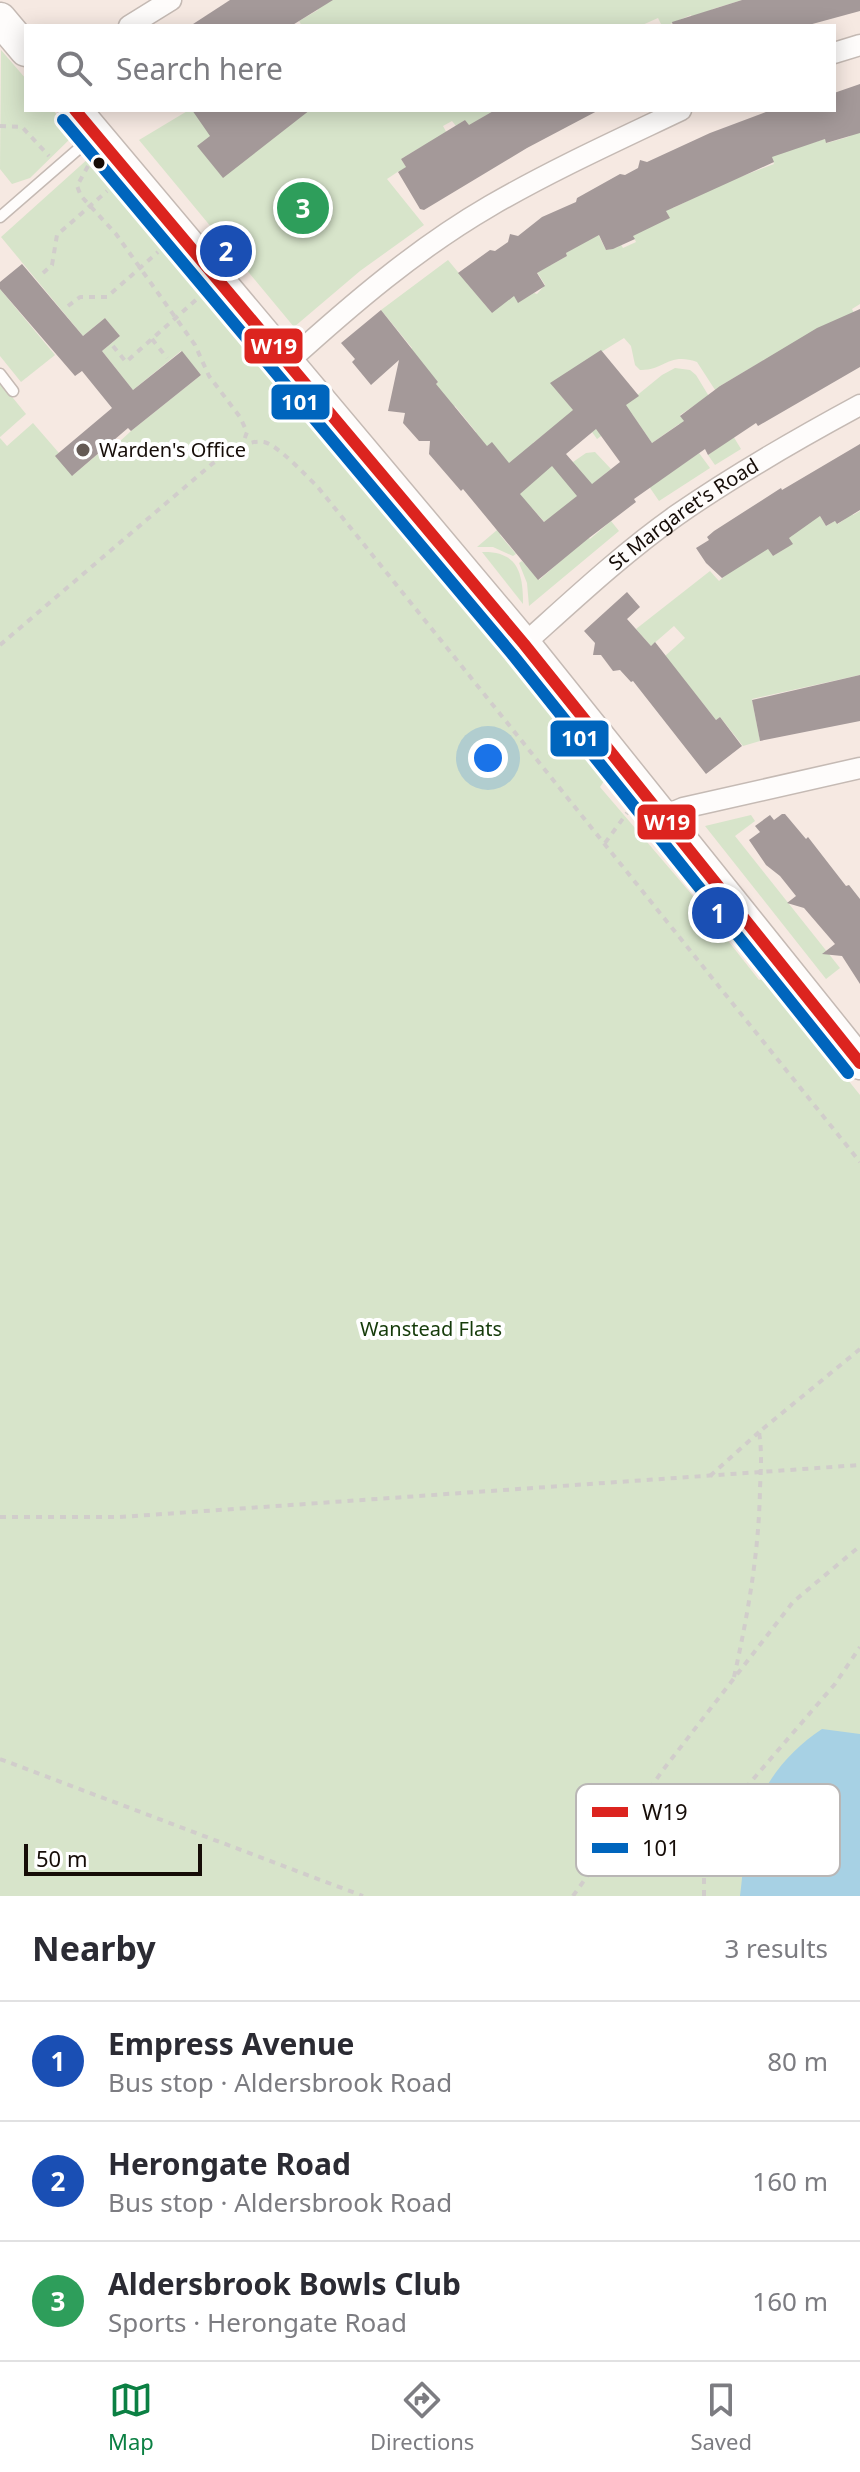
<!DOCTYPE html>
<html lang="en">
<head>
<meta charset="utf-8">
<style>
	:root { --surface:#fff; --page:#f7f7f7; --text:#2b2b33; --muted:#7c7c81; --line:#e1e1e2; --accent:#0b8043 }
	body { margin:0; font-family:"Noto Sans",sans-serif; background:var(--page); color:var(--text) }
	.scale { position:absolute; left:24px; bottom:20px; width:178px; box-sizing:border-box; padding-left:8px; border:4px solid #160d08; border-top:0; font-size:22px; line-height:28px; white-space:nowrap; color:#160d08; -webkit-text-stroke:6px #fff; paint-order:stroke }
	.you { position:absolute; left:488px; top:758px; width:28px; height:28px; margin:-20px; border:6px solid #fff; border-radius:50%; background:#1a73e8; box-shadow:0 0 0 12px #1a73e833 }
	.badge { display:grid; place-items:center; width:52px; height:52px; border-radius:50%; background:var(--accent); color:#fff; font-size:26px; font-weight:700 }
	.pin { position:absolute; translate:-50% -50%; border:4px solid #fff; box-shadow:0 2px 8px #0006 }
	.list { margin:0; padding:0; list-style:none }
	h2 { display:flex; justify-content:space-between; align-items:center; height:104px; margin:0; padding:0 32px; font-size:34px }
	h2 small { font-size:26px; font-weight:400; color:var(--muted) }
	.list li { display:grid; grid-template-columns:52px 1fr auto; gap:24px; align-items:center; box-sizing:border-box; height:120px; padding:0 32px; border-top:2px solid var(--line) }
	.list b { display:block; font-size:30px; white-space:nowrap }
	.list p { margin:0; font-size:26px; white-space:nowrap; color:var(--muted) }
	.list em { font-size:26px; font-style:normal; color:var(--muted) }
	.icon { flex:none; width:44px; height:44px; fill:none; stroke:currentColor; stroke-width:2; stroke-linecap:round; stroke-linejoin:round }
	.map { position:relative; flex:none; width:860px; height:1896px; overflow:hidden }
	.search { position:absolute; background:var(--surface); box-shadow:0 4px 20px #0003; left:24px; right:24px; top:24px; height:88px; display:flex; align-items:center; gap:20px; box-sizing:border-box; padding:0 28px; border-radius:0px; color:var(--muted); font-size:30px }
	.sheet { height:464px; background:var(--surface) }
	nav { display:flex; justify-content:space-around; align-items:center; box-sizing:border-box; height:112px; border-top:2px solid var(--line); background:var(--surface); font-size:22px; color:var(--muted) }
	nav a { display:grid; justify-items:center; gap:4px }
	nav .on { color:var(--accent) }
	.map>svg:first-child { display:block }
	.green { fill:#d7e4ca }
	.water { fill:#a7d1e4 }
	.building { fill:#a49999; fill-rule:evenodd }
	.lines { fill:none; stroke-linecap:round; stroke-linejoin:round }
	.service-casing { stroke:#c5bab4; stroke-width:13 }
	.minor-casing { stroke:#c5bab4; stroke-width:23 }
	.primary-casing { stroke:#c5bab4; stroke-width:35 }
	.path { stroke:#d1cdcb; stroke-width:4; stroke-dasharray:6 6; stroke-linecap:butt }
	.service { stroke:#fefcfb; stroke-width:10 }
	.minor { stroke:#fefcfb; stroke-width:20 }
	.primary { stroke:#fefcfb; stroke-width:32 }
	.bus-1-casing { stroke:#fff; stroke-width:18 }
	.bus-2-casing { stroke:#fff; stroke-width:18 }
	.bus-1 { stroke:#dc241f; stroke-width:12 }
	.bus-2 { stroke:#0065bd; stroke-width:12 }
	.bus-dot { fill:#160d08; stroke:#fff; stroke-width:3 }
	.poi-dot { fill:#645a54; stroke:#fff; stroke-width:3 }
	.labels { text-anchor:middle; stroke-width:8; stroke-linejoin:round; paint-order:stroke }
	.poi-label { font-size:20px; fill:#160d08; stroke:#fff; text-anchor:start }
	.street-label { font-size:20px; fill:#160d08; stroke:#fff }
	.park-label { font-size:20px; fill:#143a09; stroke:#fff }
	.key { fill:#fff; stroke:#b9b6b5; stroke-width:2 }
	.key-label { font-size:22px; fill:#160d08 }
	.line-badge { stroke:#fff; stroke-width:3 }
	.badge-label { font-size:22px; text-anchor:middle; font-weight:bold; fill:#fff }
</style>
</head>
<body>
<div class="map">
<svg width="860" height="1896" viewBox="0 0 860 1896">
	<rect width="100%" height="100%" fill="#f6e9e2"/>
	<g class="green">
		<polygon points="313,0 742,0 713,9 694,22 691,15 670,24 670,26 662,26 658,18 640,26 302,26 299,21 318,10"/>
		<polygon points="1,50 26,79 26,110 53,110 74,135 30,178 12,184 0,169"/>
		<polygon points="189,110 495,110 475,122 473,132 465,120 456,126 452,121 443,126 449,137 423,146 401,159 408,170 399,171 387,179 424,225 360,271 294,327 139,140"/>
		<path d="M860,130V304L852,309L859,323L764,360L720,386L745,428L741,430L697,362C668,352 664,371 640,370L635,365L631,346L624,338L551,383L574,411L533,443L573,462L586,453L595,452L611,469L564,507L590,539L611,521L619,531L529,606L527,583L519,563L522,561L539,580L571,552L532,508L500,535L516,554L513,556L493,547H477L517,513L515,498L530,485L478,454L466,441L476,432L455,406L445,414L427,392L438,382L404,356L412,348L381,310L448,260L492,313L504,279L518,302L534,293L537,294L545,285L531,262L551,265L567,256L566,253L597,232L606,250L618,247L620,243L623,248L636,242L621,211L667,216L668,215L657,192L673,208L727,182L774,164L769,148L805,145L825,139L827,143L848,137Z"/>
		<polygon points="90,157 606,778 600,787 688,890 759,980 766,978 860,1095 860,1896 0,1896 0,438 7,446 33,423 59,453 56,456 73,475 98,454 103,457 131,431 201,375 181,351 133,390 102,351 120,336 105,318 83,336 1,237"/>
		<polygon points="0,289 55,355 21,382 0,356"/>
		<polygon points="675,368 690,370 696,375 741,449 715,465 708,455 726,442 698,403 680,415 688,427 679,424 652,443 632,414 597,439 592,432 662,375"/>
		<polygon points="0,382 26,414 0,437"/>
		<polygon points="699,453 710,468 659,501 631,460 653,485"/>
		<polygon points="845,500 853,515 860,511 860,675 752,699 760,741 743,746 720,717 716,720 665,656 685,638 674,626 651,646 636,629 710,571 719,581 764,543 773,556 792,544 785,531 820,516 826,526 835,521 838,524 845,519"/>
		<path d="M482,552C518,551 523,573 523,604Z"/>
		<polygon points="751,815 755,821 735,836 840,968 826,979 705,826"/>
	</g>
	<path class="water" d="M822,1729L860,1734V1896H740C743,1876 743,1853 747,1834C758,1790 785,1753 822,1729Z"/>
	<g class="building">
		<polygon points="230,0 333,0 291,26 190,26"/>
		<polygon points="742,0 860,0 860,11 805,26 673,26 672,22"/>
		<polygon points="860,84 860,133 826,143 825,139 772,157 774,162 666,211 670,218 633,236 635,239 613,249 606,250 599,235 566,253 567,256 537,273 545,286 518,303 514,296 492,313 458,273 490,250 495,251 508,242 510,234 518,236 542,217 576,202 577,198 620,174 625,175 638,168 640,160 647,162 710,133 771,110 834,110 834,93"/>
		<polygon points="192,110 310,110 223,178 197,146 210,136"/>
		<polygon points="495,110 599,110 527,148 424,210 420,209 398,172 406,167 401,159 465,120 469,125"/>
		<polygon points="22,264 83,336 105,318 120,336 102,351 133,390 182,351 201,375 131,431 128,428 72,476 55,456 112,408 82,371 75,376 0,289 0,282"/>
		<path d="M860,309V367L758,426L756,423L708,455L705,449L634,499L636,502L589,538L538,580L463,489L461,491L429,454L430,441H419L403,423L405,413L388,411L399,360L371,385L352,362L355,359L341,343L381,310L438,382L436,384L487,446L492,442L509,463L573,410L550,383L601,350L639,396L626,405L652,443L684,421L680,416L720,386L817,328ZM596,429L620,462L592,484L566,454ZM552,466L577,496L544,522L520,494Z"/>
		<polygon points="860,444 860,510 837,524 835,521 826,526 820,516 789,538 793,544 773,556 768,549 722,578 706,563 696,548 709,540 707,537 714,531 781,488 782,490"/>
		<polygon points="627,592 640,607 627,619 651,646 655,642 716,720 720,717 742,746 706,774 633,681 631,682 620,670 613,671 601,655 593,655 595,643 584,631"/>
		<polygon points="860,675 860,721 760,741 752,700"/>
		<polygon points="782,814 785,814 806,839 808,837 846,886 849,885 860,899 860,984 842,956 822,954 835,944 804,908 787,903 796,896 780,876 766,865 749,840 760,832 755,826 770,815 774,820"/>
	</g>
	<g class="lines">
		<defs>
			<g id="service">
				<polyline points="0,217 91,138"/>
				<polyline points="0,374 13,391"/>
			</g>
			<g id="minor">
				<polyline points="129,26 171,0"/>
				<polyline points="834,53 860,45"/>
				<path d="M288,362C351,305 416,249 490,206C552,170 616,141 681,110"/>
				<path id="s1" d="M524,644C573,600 623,553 677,515C736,474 797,439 860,405"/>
				<polyline points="662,817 683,808 860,768"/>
			</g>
			<g id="primary">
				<polyline points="0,19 26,50"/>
				<polyline points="75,110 524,644 860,1063"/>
			</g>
		</defs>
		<use href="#service" class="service-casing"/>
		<use href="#minor" class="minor-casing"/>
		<use href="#primary" class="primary-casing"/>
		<g class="path">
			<polyline points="0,126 22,127 49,156"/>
			<polyline points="88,166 77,186 81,196 116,234 195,345 209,376 240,417 247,432 242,446"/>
			<polyline points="43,273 52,265 57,235 107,191"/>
			<polyline points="68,306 80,297 107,297 158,252"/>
			<polyline points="152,339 167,358"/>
			<polyline points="113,346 126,362 198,298"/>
			<path d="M0,645L212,464C227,455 246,439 264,442C278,445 306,476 317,486L860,1162"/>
			<polyline points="605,843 627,813"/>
			<polyline points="710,1476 759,1432"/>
			<polyline points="0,1517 120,1517 860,1465"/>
			<path d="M734,1677C748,1614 759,1552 760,1488C761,1469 762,1451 759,1432L860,1349"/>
			<polyline points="0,1759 363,1896"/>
			<polyline points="573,1896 663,1770 793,1602 860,1546"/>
			<polyline points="704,1896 704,1876 710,1836 743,1791 835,1684 860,1647"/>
		</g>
		<use href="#service" class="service"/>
		<use href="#minor" class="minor"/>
		<use href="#primary" class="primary"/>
		<defs>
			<polyline id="bus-1" points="75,110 524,644 860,1063"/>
			<polyline id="bus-2" points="63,120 512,654 848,1073"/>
		</defs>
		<use href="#bus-1" class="bus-1-casing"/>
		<use href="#bus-2" class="bus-2-casing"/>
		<use href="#bus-1" class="bus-1"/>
		<use href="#bus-2" class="bus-2"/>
	</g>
	<circle class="bus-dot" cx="99" cy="163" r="7"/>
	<circle class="poi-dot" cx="83" cy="450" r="8"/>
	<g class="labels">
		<g class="poi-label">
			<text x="99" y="457">Warden's Office</text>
		</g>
		<g class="street-label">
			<text dy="7" stroke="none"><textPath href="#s1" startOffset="206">St Margaret's Road</textPath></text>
		</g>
		<g class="park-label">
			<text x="431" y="1336">Wanstead Flats</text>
		</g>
	</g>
	<rect x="576" y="1784" width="264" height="92" rx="12" class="key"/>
	<rect x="592" y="1807" width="36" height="10" fill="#dc241f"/>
	<rect x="592" y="1843" width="36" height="10" fill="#0065bd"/>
	<g class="key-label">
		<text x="642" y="1820">W19</text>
		<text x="642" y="1856">101</text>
	</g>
	<g class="line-badge">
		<rect x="243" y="327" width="61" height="38" rx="8" fill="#dc241f"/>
		<rect x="270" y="383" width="61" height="38" rx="8" fill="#0065bd"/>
		<rect x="549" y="719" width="61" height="39" rx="8" fill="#0065bd"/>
		<rect x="636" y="803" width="61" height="38" rx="8" fill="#dc241f"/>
	</g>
	<g class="badge-label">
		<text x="274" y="354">W19</text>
		<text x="300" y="410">101</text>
		<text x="580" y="746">101</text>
		<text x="667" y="830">W19</text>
	</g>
</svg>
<div class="scale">50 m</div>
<div class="you"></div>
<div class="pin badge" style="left:718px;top:913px;background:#1a4fb4">1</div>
<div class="pin badge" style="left:226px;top:251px;background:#1a4fb4">2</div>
<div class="pin badge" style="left:303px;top:208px;background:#2e9e5b">3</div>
<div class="search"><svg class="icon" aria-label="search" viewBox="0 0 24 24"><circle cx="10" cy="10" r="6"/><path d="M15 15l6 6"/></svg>Search here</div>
</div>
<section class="sheet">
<h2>Nearby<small>3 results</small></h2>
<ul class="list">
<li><span class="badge" style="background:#1a4fb4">1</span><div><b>Empress Avenue</b><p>Bus stop · Aldersbrook Road</p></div><em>80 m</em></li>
<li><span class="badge" style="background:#1a4fb4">2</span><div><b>Herongate Road</b><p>Bus stop · Aldersbrook Road</p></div><em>160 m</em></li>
<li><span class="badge" style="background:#2e9e5b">3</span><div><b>Aldersbrook Bowls Club</b><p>Sports · Herongate Road</p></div><em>160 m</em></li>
</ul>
</section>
<nav>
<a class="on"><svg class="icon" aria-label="map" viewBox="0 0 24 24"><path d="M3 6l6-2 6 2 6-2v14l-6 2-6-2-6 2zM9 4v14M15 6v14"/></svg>Map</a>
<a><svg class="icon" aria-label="directions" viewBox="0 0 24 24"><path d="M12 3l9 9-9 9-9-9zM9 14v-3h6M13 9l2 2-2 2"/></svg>Directions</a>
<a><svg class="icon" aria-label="saved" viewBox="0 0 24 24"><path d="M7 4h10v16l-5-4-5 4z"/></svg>Saved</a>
</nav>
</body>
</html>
